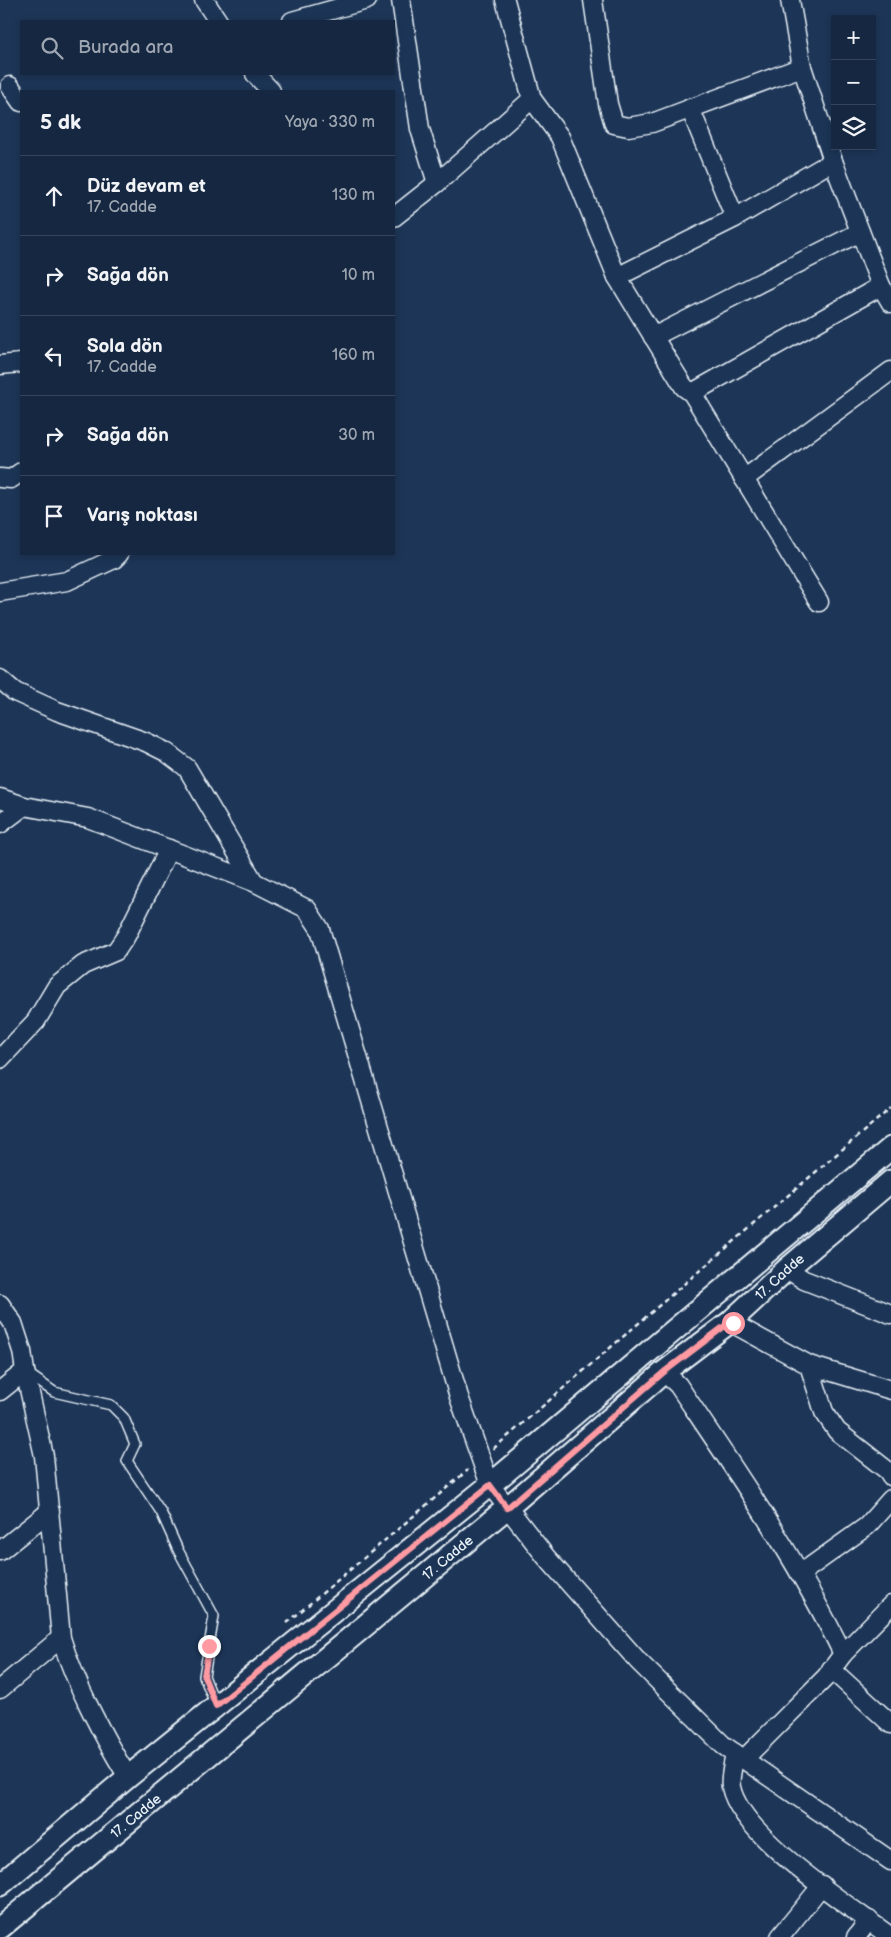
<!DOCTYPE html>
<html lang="tr">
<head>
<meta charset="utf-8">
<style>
	:root { --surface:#162841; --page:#1f3048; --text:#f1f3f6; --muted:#9ea6b1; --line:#35445a }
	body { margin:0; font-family:"Balsamiq Sans",sans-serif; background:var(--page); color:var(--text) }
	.controls { position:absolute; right:15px; top:15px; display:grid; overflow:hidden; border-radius:0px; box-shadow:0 2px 8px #0003 }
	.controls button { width:45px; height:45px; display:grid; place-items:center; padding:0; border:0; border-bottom:1px solid var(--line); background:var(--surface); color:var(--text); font:25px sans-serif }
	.stop { position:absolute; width:15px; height:15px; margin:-11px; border:4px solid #ff9aa2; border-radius:50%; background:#fff }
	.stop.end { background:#ff9aa2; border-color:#fff; box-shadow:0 1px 5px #0008 }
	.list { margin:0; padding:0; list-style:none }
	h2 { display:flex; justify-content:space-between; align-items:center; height:65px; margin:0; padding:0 20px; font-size:21px }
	h2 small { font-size:16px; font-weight:400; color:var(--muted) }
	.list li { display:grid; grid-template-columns:32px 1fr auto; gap:15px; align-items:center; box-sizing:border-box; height:80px; padding:0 20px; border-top:1px solid var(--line) }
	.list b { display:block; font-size:19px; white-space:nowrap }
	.list p { margin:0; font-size:16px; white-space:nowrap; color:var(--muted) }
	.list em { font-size:16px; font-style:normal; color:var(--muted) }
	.icon { flex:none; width:28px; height:28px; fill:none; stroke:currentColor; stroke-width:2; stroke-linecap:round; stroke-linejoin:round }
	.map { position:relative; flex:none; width:891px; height:1937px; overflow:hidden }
	.search { position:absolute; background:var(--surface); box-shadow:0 2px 8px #0003; left:20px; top:20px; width:375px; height:55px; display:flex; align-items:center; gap:12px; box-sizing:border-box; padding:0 18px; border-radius:0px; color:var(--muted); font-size:19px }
	.panel { position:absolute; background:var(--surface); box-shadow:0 2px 8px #0003; left:20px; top:90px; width:375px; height:465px; border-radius:0px }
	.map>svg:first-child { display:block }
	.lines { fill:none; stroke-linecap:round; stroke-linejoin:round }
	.service-casing { stroke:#e8f1f8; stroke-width:12 }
	.minor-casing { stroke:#e8f1f8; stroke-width:21 }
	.tertiary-casing { stroke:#e8f1f8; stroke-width:25 }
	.path { stroke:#e8f1f8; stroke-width:2.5; stroke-dasharray:5 4; stroke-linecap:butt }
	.service { stroke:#1d3557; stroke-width:9 }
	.minor { stroke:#1d3557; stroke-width:18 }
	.tertiary { stroke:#1d3557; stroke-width:21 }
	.route { stroke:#ff9aa2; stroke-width:6 }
	.labels { text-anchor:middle; stroke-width:4.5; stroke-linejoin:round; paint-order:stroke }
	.street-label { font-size:14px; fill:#e8f1f8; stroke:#1d3557 }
</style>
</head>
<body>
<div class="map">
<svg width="891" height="1937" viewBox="0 0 891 1937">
	<rect width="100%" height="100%" fill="#1d3557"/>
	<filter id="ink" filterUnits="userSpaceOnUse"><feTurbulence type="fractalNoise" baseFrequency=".02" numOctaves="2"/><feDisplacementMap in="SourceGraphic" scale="10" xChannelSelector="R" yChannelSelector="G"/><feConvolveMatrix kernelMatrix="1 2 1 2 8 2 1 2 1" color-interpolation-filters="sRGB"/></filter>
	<g filter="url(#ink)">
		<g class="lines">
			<defs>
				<polyline id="service" points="27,1373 54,1392 111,1405 124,1418 135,1444 127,1461 161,1512 178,1550 214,1616 204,1676 216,1706"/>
				<g id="minor">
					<polyline points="204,0 218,21"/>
					<polyline points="401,0 420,129 437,183"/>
					<polyline points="505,0 532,99 560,137 617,277 684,387 692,393 819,602"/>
					<polyline points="593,0 608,104 614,124 628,127 652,123 802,67"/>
					<polyline points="790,0 802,67 833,161 881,286 891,303"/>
					<polyline points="292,21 367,0"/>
					<polyline points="255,74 271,91"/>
					<polyline points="10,86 21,102"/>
					<polyline points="690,108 735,218"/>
					<polyline points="394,217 437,183 532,99"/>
					<polyline points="617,277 735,218 833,161"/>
					<polyline points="653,337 860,232"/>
					<polyline points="0,365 21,363"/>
					<polyline points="692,393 881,286"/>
					<polyline points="0,478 11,479 21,472"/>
					<polyline points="744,479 891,371"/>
					<polyline points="0,592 67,581 114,559 119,554"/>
					<polyline points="0,679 15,692 57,711 146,742 166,752 187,768 254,882"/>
					<polyline points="0,798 24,806"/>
					<polyline points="0,824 24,806 88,818 254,882 307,909 320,929 459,1397 490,1485 546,1557 639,1662 723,1745 891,1861"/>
					<polyline points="0,1059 36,1021 57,986 83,965 116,951 126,936 169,849"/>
					<polyline points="787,1269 804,1280 891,1314"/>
					<path d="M0,1304L13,1323L22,1351L25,1371L44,1456L61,1638C75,1683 103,1737 128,1777"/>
					<polyline points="730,1322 809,1365 891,1390"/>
					<polyline points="809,1365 824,1412 837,1431 888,1471 891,1476"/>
					<path d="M664,1372L678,1385C737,1473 797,1559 843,1654"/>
					<polyline points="0,1391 25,1371"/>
					<polyline points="0,1551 50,1511"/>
					<polyline points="800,1574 867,1526 891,1499"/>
					<polyline points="831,1669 891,1724"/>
					<polyline points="0,1689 61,1638"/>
					<path d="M735,1753C734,1763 729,1777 731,1787C741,1837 850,1906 891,1937"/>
					<polyline points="744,1759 826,1677 843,1654 891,1605"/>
					<polyline points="780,1937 822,1885"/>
					<polyline points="856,1937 869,1920"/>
				</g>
				<g id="tertiary">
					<polyline points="0,1885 128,1777 490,1485 891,1148"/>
					<path id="s1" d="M0,1928L507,1508L664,1372L730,1322L787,1269L891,1181"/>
				</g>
			</defs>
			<use href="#service" class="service-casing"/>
			<use href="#minor" class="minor-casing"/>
			<use href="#tertiary" class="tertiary-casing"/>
			<g class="path">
				<polyline points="493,1449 691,1278 891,1108"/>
				<polyline points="287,1623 468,1470"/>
			</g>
			<use href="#service" class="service"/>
			<use href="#minor" class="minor"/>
			<use href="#tertiary" class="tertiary"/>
		</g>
	</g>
	<g class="lines" filter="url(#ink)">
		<polyline class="route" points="209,1646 204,1676 216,1706 490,1485 507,1508 664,1372 730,1322 733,1323"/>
	</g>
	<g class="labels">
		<g class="street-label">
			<text dy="5" stroke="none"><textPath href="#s1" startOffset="1016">17. Cadde</textPath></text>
			<text dy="5" stroke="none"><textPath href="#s1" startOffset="581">17. Cadde</textPath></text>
			<text dy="5" stroke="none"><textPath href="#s1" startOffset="176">17. Cadde</textPath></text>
		</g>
	</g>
</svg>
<div class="controls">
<button>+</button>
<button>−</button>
<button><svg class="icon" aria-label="layers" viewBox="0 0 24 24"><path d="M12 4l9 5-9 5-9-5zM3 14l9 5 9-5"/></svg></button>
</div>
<div class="stop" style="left:733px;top:1323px"></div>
<div class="stop end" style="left:209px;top:1646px"></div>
<div class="search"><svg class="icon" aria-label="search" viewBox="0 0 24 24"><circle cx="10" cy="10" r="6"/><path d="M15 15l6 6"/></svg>Burada ara</div>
<section class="panel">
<h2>5 dk<small>Yaya · 330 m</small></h2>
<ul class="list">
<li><svg class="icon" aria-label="ahead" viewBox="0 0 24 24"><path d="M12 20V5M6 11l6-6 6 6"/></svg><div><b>Düz devam et</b><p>17. Cadde</p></div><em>130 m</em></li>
<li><svg class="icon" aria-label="right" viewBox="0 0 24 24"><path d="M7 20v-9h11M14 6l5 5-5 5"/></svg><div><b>Sağa dön</b></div><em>10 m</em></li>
<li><svg class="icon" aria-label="left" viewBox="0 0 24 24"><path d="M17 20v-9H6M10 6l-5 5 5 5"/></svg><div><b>Sola dön</b><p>17. Cadde</p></div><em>160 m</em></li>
<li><svg class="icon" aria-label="right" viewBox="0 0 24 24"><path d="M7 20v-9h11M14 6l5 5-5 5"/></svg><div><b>Sağa dön</b></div><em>30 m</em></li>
<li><svg class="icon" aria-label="arrive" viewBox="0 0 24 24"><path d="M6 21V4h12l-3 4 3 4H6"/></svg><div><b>Varış noktası</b></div></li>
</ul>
</section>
</div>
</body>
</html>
